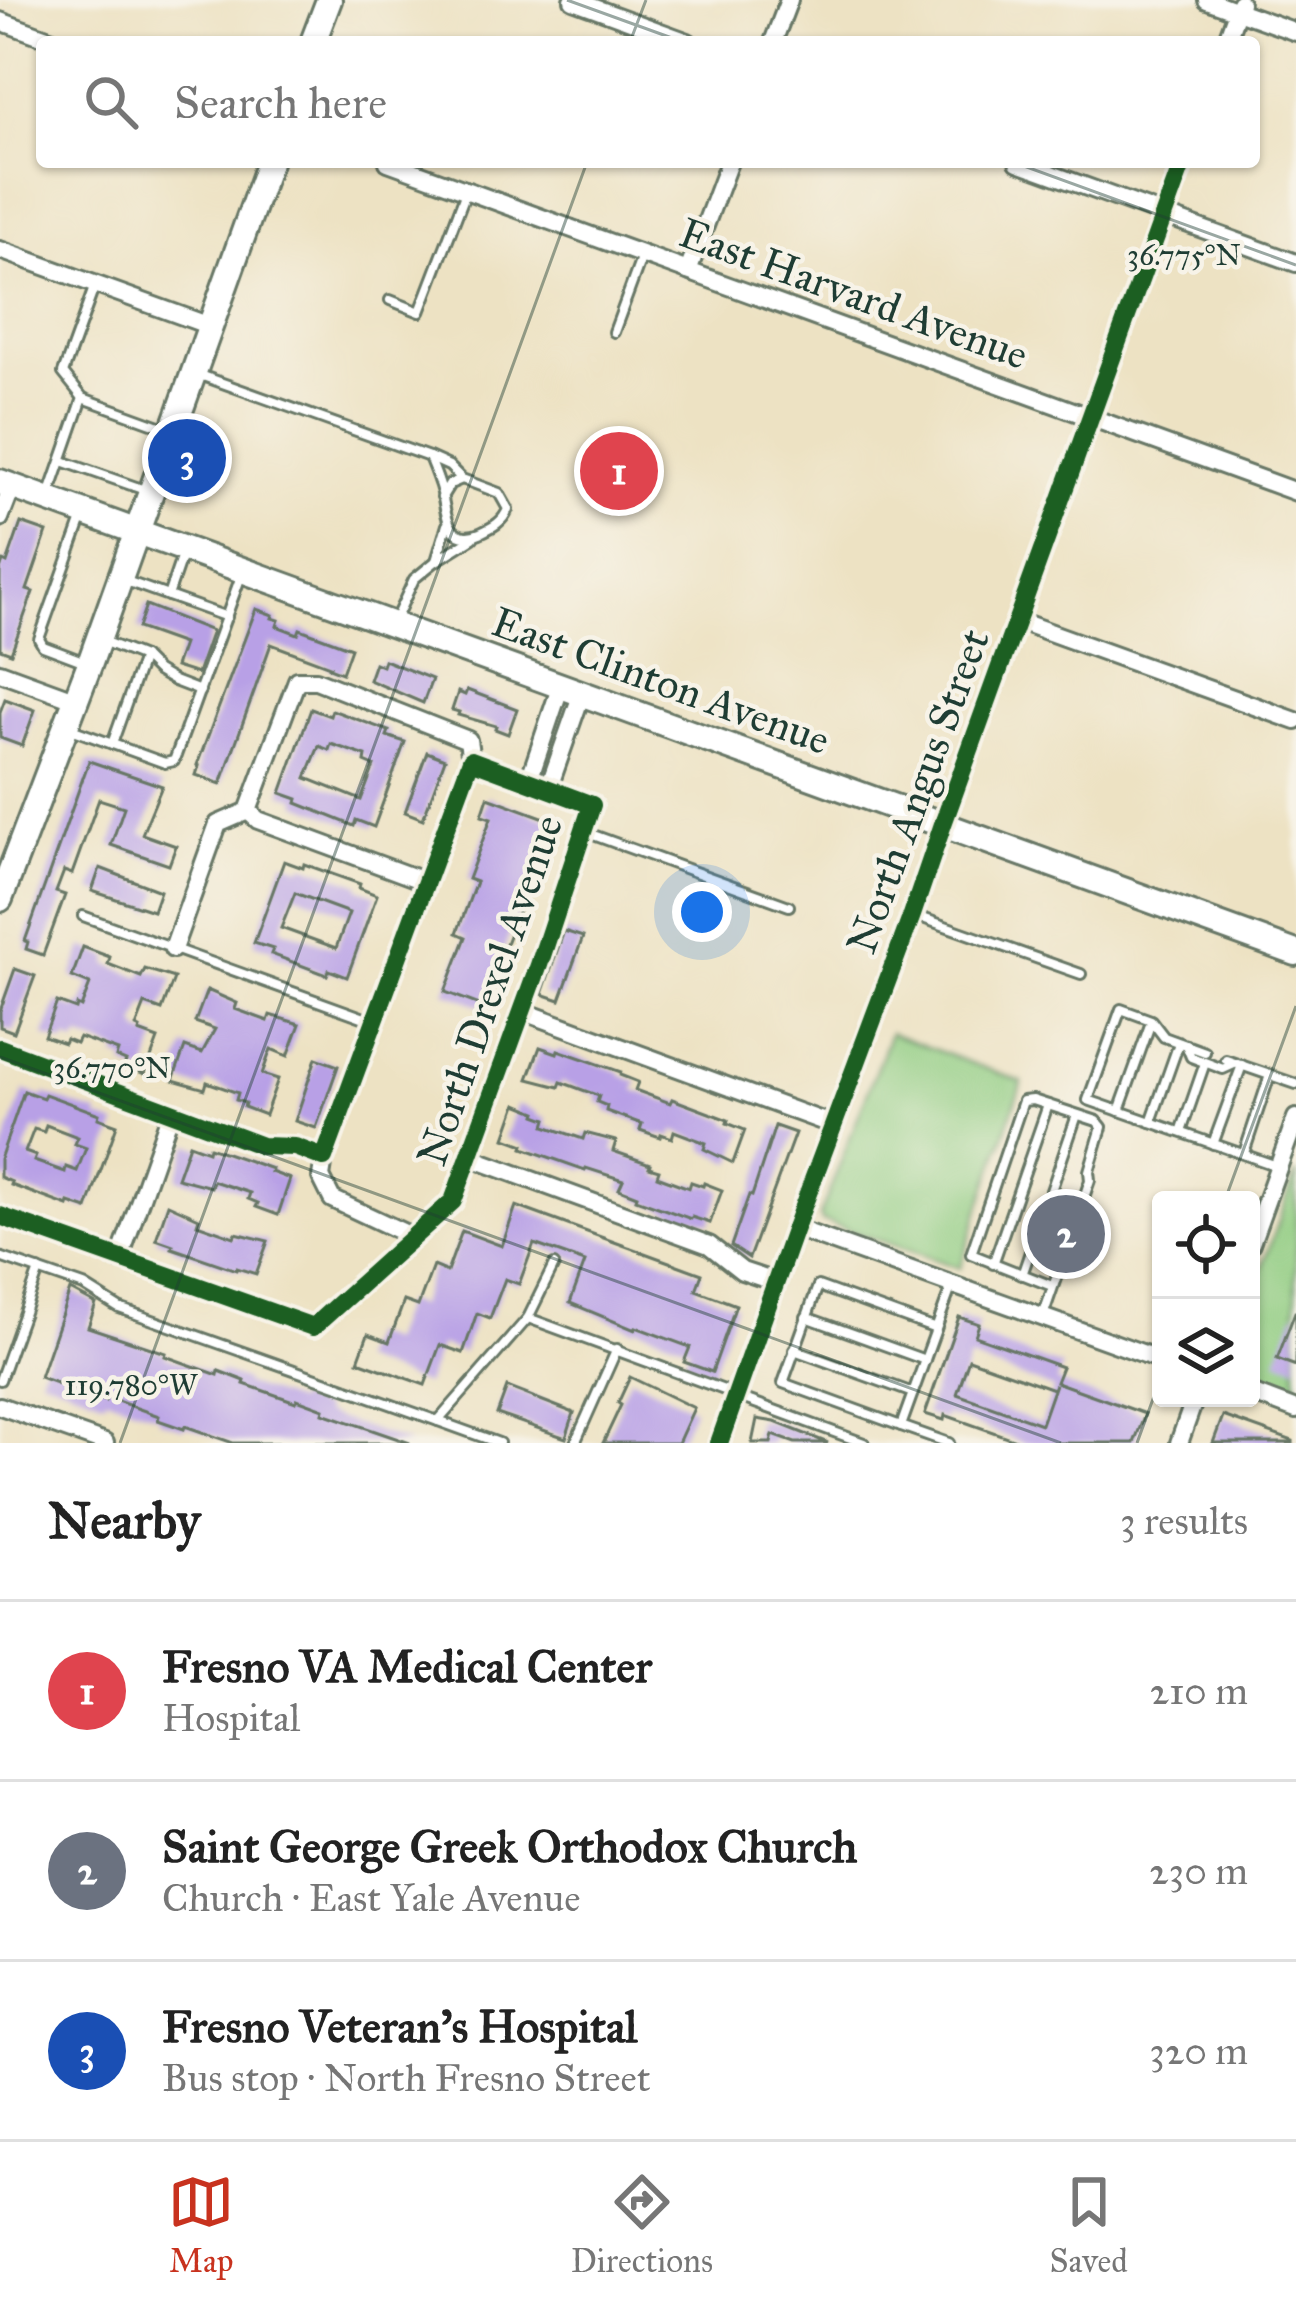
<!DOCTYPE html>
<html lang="en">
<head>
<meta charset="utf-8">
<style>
	:root { --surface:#fff; --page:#f2f2f2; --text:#222; --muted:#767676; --line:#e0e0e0; --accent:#c8321e }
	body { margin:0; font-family:"IM FELL Great Primer",serif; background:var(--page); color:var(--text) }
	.controls { position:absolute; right:36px; bottom:36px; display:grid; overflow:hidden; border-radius:12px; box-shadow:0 3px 9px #0004 }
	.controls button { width:108px; height:108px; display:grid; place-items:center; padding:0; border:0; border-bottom:3px solid var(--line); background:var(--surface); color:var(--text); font:60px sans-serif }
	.you { position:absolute; left:702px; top:912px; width:42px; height:42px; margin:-30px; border:9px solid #fff; border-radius:50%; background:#1a73e8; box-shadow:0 0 0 18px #1a73e833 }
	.badge { display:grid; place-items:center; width:78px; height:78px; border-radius:50%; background:var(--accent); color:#fff; font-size:39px; font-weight:700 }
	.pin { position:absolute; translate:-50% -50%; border:6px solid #fff; box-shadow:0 3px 12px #0006 }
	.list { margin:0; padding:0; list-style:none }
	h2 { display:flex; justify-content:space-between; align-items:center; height:156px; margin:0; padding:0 48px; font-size:51px }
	h2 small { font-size:39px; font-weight:400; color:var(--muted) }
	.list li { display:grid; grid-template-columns:78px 1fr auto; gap:36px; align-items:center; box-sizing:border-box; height:180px; padding:0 48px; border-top:3px solid var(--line) }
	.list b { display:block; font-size:45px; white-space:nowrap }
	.list p { margin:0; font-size:39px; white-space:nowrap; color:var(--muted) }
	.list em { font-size:39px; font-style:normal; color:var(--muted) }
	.icon { flex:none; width:66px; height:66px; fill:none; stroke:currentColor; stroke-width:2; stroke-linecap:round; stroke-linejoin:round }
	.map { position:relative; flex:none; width:1296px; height:1443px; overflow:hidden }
	.search { position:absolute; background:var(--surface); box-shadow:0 3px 9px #0004; left:36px; right:36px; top:36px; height:132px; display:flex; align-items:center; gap:30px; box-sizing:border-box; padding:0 42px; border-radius:12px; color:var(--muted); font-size:45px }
	.sheet { height:696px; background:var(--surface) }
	nav { display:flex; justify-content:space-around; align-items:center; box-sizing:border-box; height:168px; border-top:3px solid var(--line); background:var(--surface); font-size:33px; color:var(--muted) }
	nav a { display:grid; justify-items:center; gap:6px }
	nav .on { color:var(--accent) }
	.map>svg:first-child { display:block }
	.green { fill:#90cc81; stroke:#58845a; stroke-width:3 }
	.building { fill:#b8a0e6; fill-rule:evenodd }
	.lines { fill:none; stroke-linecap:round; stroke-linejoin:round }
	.lane-casing { stroke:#677766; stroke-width:14 }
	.street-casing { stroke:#677766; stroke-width:22 }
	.secondary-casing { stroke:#677766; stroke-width:30 }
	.lane { stroke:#fff; stroke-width:8 }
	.street { stroke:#fff; stroke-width:16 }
	.secondary { stroke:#fff; stroke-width:24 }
	.cycleway-casing { stroke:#f7f3e8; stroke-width:26 }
	.cycleway { stroke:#1b5e20; stroke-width:18 }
	.ticks { fill:none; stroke:#1f3d34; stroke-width:3; stroke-opacity:0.45 }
	.labels { text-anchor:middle; stroke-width:9; stroke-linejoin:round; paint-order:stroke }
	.street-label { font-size:42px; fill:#1f3d34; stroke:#f7f3e8 }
	.ticks-label { font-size:30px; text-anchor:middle; fill:#1f3d34; stroke:#f7f3e8; stroke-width:9; stroke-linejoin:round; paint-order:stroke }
</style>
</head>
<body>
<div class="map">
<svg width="1296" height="1443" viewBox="0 0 1296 1443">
	<rect width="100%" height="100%" fill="#f7f3e8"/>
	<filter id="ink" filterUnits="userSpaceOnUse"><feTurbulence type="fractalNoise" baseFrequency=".00833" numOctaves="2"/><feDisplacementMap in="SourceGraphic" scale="24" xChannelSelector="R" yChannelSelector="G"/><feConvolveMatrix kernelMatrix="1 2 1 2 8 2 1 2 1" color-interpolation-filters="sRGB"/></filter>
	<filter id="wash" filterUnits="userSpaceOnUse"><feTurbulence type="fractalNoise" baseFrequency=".004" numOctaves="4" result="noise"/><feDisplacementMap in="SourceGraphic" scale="48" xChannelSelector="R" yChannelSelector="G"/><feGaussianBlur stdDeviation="2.7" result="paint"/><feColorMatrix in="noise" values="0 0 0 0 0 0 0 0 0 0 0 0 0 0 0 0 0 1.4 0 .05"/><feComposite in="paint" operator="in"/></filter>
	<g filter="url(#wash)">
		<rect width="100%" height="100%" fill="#ede2c3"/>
		<g class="green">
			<polygon points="890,1033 1022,1082 960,1268 822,1221 820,1216"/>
			<polygon points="1296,1173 1296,1391 1251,1375 1251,1298"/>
		</g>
		<g id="blocks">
			<g class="building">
				<polygon points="21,523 47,532 27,590 33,592 11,653 0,649 0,570 3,561 7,563"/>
				<polygon points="146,605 212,631 197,674 175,667 183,644 138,628"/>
				<polygon points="256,609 273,615 272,618 279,620 277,626 298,634 300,629 351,648 342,673 329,668 330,666 271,644 221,784 196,775 199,766 197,765"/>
				<polygon points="384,660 432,679 423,703 369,680 375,663 382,666"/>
				<polygon points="467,690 517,709 508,734 495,729 496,726 458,715 459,712 452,710 458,692 465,695"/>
				<polygon points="5,699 35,710 22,746 0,738 0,712"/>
				<path d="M311,709L330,716L332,710L389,731L387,736L405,742L374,827L356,820L354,826L297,803L298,799L281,793ZM331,744L366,756L365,762L374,766L361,800L306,778L319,746L329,750Z"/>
				<polygon points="427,752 445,759 423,819 405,812"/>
				<polygon points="89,761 162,786 142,834 176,846 169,865 111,845 124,807 99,799 72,874 64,871 56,892 65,895 43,955 26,949 28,942 25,941"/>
				<polygon points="488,797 553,821 482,1006 445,992 466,937 457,933 476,882 468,879 491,818 482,815"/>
				<path d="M284,861L303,868L304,864L360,884L359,888L377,895L347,977L329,970L327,975L271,954L273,949L254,943ZM295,893L349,913L336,948L281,928Z"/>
				<polygon points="100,868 160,891 153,911 92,891"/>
				<polygon points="564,931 583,937 560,1000 542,994"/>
				<polygon points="83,947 110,957 108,964 141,977 145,969 174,978 162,1010 145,1004 136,1027 140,1029 139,1032 158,1039 145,1074 124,1066 126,1061 116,1057 118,1051 79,1037 76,1043 66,1039 64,1043 44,1036 57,1002 76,1009 77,1005 81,1007 90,984 72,977"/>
				<polygon points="15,969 35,976 14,1032 0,1027 0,1011"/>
				<polygon points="207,990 237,1003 235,1009 268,1021 270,1015 300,1024 288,1056 271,1049 262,1074 278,1079 265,1115 244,1107 245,1103 236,1100 238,1093 207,1082 205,1089 173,1080 185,1047 202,1053 215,1029 195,1022"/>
				<polygon points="540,1047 557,1053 558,1050 621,1072 620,1075 638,1082 635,1090 670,1103 672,1099 728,1120 727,1123 745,1130 733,1163 704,1149 706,1143 674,1131 672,1138 661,1134 660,1137 640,1130 642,1124 606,1111 607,1106 597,1102 599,1096 561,1082 559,1087 528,1079"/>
				<polygon points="316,1058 338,1066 316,1128 295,1121"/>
				<path d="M24,1091L43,1098L45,1094L99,1114L98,1118L117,1125L87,1209L69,1203L68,1206L11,1185L12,1182L0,1177V1159ZM46,1125L78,1137L75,1144L86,1148L77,1171L66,1167L65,1172L34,1161L36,1156L25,1152L34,1129L44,1132Z"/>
				<polygon points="517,1104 537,1112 536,1115 547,1119 545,1126 583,1139 585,1133 616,1141 613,1151 650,1164 649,1167 659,1170 657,1176 689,1188 691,1182 703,1186 704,1183 722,1190 710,1223 692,1217 691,1219 636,1199 637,1196 619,1189 623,1180 586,1168 585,1170 523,1148 524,1145 505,1138"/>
				<polygon points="775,1126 795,1133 749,1258 731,1246 749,1195 752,1196"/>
				<polygon points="189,1144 208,1151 209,1147 272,1169 271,1172 290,1179 278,1215 256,1207 258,1203 248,1199 250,1193 213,1181 211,1187 177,1178"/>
				<polygon points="168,1204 199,1218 197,1224 234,1237 236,1233 268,1241 256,1274 237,1268 236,1270 172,1248 173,1245 156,1239"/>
				<polygon points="516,1206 702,1274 696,1290 736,1305 712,1372 684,1362 690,1347 636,1327 635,1330 570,1303 585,1262 534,1244 519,1284 505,1279 490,1318 477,1313 463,1353 440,1345 425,1385 358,1361 368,1334 389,1342 404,1301 418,1306 433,1266 447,1272 462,1231 502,1246"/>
				<polygon points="70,1290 96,1304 88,1327 166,1353 165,1356 218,1375 219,1371 245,1381 244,1384 296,1402 297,1399 324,1409 323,1413 410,1443 233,1443 185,1426 184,1429 158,1420 159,1416 106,1397 105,1401 40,1377"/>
				<polygon points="1295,1312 1296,1312 1296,1366 1277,1359"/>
				<path d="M959,1317L979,1324L975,1336L1062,1367L1056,1382L1145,1414L1134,1443H1024L945,1415L944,1420L925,1414ZM969,1359L1053,1389L1055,1384L1041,1424L957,1394Z"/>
				<polygon points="630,1377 694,1408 678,1443 603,1443 621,1405 618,1403"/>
				<polygon points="507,1387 574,1413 566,1438 497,1414"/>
				<polygon points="1223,1416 1293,1441 1293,1443 1213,1443"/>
				<polygon points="757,1419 775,1422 828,1443 795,1443 773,1435 771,1443 752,1443"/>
			</g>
		</g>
	</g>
	<g filter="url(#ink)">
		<use href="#blocks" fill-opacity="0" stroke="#677766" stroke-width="3"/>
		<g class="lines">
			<defs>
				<g id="lane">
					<polyline points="95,285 63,373 83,398 171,430"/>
					<polyline points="390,300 420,312 466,192"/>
					<polyline points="614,332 642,256"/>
					<polyline points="200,375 429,457"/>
					<polyline points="62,461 145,490"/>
					<polyline points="50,493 83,398"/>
					<path d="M442,497L450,484L462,479L499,493L508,509C503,522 493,527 480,533C448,546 446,514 442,493C439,481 434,469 429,457L449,466L462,479"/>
					<polyline points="82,519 39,639 43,646 88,663"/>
					<polyline points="447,525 436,561 473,538"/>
					<polyline points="126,581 227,617"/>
					<polyline points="168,596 183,552"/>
					<polyline points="396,618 414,579 436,561"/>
					<polyline points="105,642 143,657 157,671 174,681 200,691"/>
					<polyline points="71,729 165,763 174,761 242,573"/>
					<polyline points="112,744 143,657"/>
					<polyline points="585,832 789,906"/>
					<polyline points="914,915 1081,974"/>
					<polyline points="83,916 373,1021"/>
					<polyline points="1186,1045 1191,1057 1223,1069 1234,1064"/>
					<polyline points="1205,1052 1164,1037 1151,1020 1121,1009 1088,1100 1277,1166"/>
					<polyline points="1226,1060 1296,1084"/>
					<polyline points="1119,1111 1151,1022"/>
					<polyline points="1151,1122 1179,1043"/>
					<polyline points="1181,1132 1205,1063"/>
					<polyline points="1213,1144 1242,1065"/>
					<polyline points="1244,1153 1270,1075"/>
					<polyline points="0,1257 84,1286 119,1308 438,1421 528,1318 735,1394"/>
					<polyline points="993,1264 1048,1105"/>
					<polyline points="1022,1275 1077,1115"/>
					<polyline points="1043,1316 1090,1180 1089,1171 1102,1127 1097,1121 1033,1100 1023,1101 971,1254 1052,1286"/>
					<polyline points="806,1317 925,1360"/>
					<polyline points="528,1318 554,1265"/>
					<polyline points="794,1350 913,1393"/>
					<polyline points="0,1380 39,1270"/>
					<polyline points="736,1396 864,1443"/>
					<polyline points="438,1421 499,1443"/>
					<polyline points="901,1426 783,1383 818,1286 936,1329"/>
					<polyline points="575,1443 617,1349"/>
					<polyline points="949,1443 901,1426 952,1285"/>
				</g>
				<g id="street">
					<polyline points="573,0 688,42"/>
					<polyline points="1207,0 1296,32"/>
					<polyline points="0,21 58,42"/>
					<polyline points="773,42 789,0"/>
					<polyline points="1226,42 1240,3"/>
					<polyline points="388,162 1296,492"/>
					<polyline points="1018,162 1296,263"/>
					<polyline points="0,250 210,326"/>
					<polyline points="688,271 729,162"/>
					<polyline points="0,518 12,487"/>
					<polyline points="1016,620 1296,721"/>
					<polyline points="0,672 74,699"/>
					<polyline points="528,783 561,685"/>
					<polyline points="548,790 582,693"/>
					<polyline points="248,811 258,820 426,882"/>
					<polyline points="173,949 218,824 248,811 297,680 316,680 468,740 471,760"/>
					<polyline points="522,1011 833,1125"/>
					<polyline points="0,1048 262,1146 295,1147 324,1158 471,760 592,805 539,965 453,1201 313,1327 0,1216"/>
					<polyline points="469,1157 709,1245 742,1271 775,1282"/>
					<polyline points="324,1158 321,1177 332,1199 413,1237"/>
					<polyline points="795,1228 1161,1360"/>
					<polyline points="1251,1243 1296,1118"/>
					<polyline points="119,1260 171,1112"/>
					<polyline points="1251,1393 1296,1410"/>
					<polyline points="0,1406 105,1443"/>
					<polyline points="719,1443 795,1228 912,915 943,824 1183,162"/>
					<polyline points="1179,1443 1195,1398"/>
				</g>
				<g id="secondary">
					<polyline points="313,42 329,0"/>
					<polyline points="0,482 1296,953"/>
					<polyline points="0,899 90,663 269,162"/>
				</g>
			</defs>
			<use href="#lane" class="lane-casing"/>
			<use href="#street" class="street-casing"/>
			<use href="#secondary" class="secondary-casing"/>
			<use href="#lane" class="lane"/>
			<use href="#street" class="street"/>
			<use href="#secondary" class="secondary"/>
			<defs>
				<g id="cycleway">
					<polyline points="0,1048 262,1146 295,1147 324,1158 471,760 592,805 539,965 453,1201 313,1327 0,1216"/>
					<polyline points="719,1443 795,1228 912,915 943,824 1183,162"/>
				</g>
			</defs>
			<use href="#cycleway" class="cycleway-casing"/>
			<use href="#cycleway" class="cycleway"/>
		</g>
	</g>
	<path class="ticks" d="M567,0L683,42M630,42L646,0M1013,162L1296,265M0,1057L1061,1443M1225,1200L1296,1006M120,1443L587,162M1137,1443L1161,1377"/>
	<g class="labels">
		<g class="street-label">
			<text transform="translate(854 293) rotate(20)" y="15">East Harvard Avenue</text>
			<text transform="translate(661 680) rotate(20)" y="15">East Clinton Avenue</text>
			<text transform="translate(917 791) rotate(-70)" y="15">North Angus Street</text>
			<text transform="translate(489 990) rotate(-71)" y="15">North Drexel Avenue</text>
		</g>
	</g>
	<g class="ticks-label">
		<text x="1184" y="265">36.775°N</text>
		<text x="112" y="1078">36.770°N</text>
		<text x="131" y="1395">119.780°W</text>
	</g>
</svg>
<div class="controls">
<button><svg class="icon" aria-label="locate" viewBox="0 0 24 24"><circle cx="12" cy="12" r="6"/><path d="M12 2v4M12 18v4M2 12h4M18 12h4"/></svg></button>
<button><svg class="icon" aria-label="layers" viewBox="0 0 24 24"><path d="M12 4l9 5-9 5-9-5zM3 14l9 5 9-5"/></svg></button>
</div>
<div class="you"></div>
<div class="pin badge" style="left:619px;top:471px;background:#e0444e">1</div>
<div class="pin badge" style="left:1066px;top:1234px;background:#6b7280">2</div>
<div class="pin badge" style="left:187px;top:458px;background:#1a4fb4">3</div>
<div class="search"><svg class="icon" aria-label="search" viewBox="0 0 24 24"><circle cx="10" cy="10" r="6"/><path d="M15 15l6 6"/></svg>Search here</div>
</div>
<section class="sheet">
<h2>Nearby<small>3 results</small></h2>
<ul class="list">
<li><span class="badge" style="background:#e0444e">1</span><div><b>Fresno VA Medical Center</b><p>Hospital</p></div><em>210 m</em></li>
<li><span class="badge" style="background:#6b7280">2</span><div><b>Saint George Greek Orthodox Church</b><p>Church · East Yale Avenue</p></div><em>230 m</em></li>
<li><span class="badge" style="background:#1a4fb4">3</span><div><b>Fresno Veteran's Hospital</b><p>Bus stop · North Fresno Street</p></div><em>320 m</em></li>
</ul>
</section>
<nav>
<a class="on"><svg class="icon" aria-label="map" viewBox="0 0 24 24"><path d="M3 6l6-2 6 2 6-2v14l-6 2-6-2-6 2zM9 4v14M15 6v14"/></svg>Map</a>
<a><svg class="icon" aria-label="directions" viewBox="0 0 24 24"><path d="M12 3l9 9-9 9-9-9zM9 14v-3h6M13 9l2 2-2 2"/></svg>Directions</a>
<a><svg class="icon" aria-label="saved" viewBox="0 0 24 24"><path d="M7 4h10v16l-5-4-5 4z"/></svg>Saved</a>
</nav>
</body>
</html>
